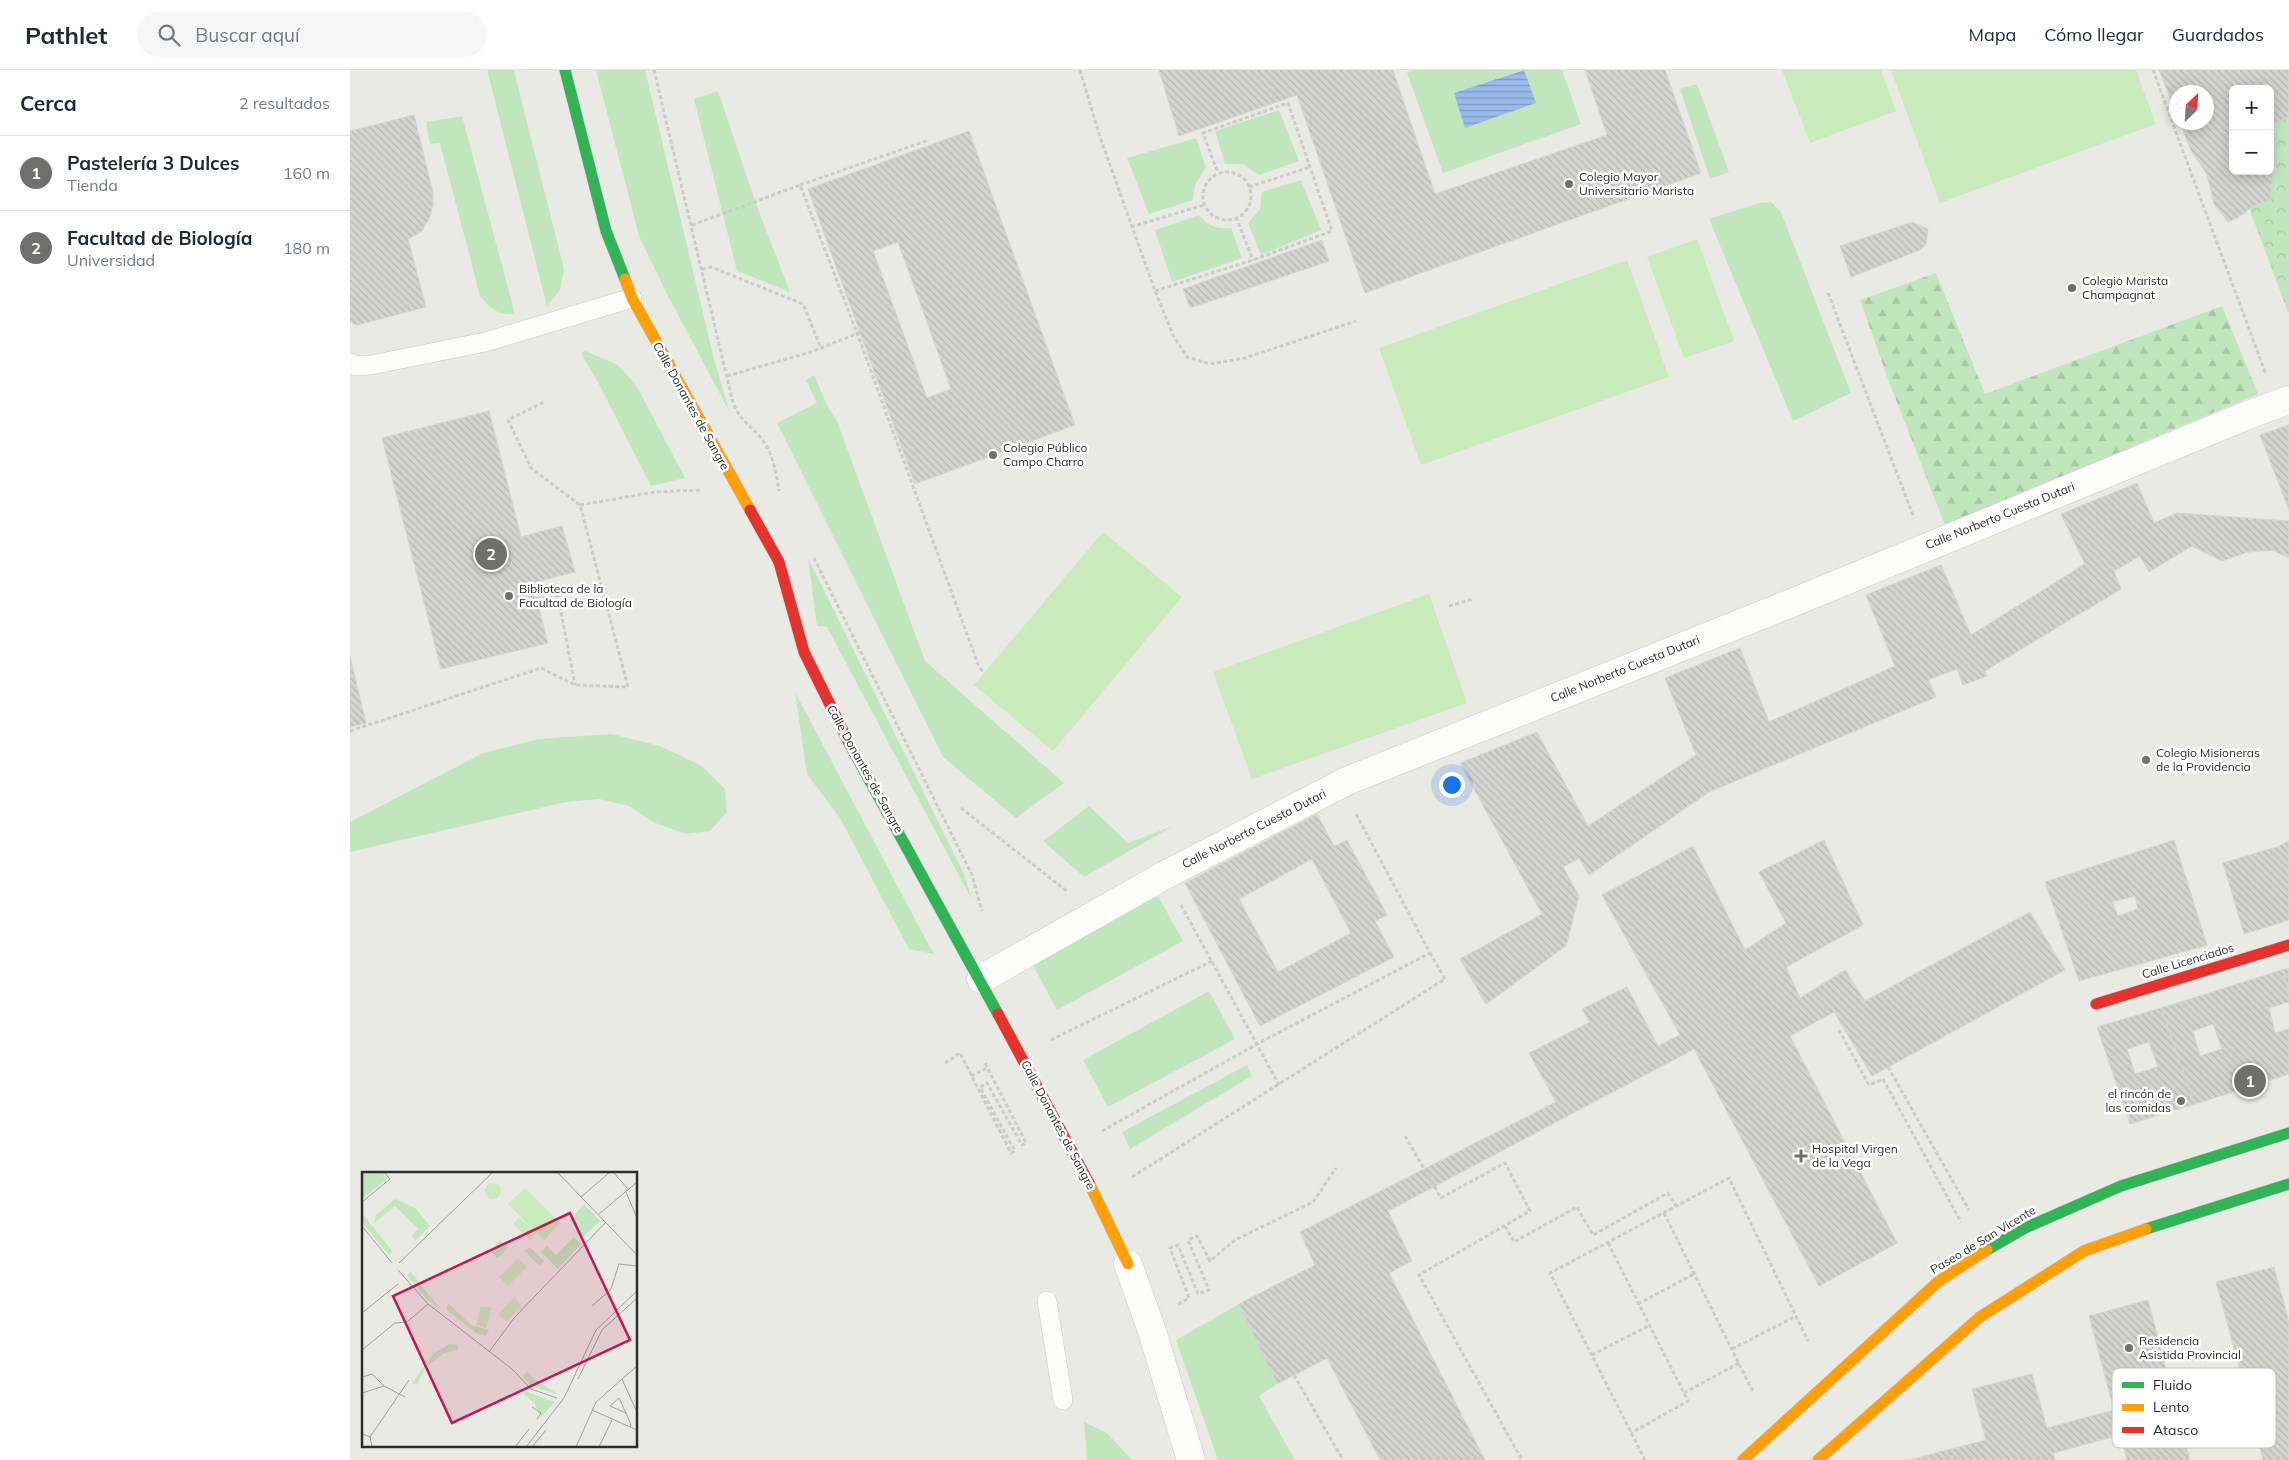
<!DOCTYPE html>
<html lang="es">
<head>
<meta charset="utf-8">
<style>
	:root { --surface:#fff; --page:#f6f6f7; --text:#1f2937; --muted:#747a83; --line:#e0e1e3; --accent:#6f6f6d }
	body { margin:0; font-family:Mulish,sans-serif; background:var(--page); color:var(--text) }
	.controls { position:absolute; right:15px; top:15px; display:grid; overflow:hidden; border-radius:8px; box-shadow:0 2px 12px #0003 }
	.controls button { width:45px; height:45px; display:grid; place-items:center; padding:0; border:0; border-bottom:1px solid var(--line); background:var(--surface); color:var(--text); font:25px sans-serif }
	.compass { position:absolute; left:1819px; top:15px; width:45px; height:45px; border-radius:50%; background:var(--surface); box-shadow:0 2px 12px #0003; rotate:25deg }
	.you { position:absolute; left:1101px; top:714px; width:18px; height:18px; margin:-12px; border:4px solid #fff; border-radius:50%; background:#1a73e8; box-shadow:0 0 0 8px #1a73e833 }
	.badge { display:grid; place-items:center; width:32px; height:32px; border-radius:50%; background:var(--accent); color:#fff; font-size:16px; font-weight:700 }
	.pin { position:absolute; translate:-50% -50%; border:2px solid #fff; box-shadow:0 1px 5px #0006 }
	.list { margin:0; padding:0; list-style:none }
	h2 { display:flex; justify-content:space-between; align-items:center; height:65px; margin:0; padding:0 20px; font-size:21px }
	h2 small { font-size:16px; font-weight:400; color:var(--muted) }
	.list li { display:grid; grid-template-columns:32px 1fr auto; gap:15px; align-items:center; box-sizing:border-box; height:75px; padding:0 20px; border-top:1px solid var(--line) }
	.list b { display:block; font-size:19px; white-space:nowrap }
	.list p { margin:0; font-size:16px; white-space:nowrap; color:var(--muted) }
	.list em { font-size:16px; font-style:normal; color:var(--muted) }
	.icon { flex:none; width:28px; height:28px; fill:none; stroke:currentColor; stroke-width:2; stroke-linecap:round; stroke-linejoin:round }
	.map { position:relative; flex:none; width:1939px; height:1390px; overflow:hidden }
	header { display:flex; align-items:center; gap:30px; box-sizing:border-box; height:70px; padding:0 25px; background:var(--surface); border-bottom:1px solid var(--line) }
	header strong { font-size:24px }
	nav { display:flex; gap:28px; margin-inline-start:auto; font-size:18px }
	.search { width:350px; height:45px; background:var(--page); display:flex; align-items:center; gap:12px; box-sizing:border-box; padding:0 18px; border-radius:28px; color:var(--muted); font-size:19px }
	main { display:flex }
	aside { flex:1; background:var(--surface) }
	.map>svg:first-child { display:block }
	.grass { fill:#c1e6be }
	.forest { fill:url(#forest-firs) }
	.park { fill:url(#park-crowns) }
	.pitch { fill:#c9eabb }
	.water { fill:url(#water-rules) }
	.building { fill:url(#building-back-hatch); stroke:#d5d5d0; fill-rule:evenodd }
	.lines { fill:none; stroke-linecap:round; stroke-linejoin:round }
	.lane-casing { stroke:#c8c8c8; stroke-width:20 }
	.street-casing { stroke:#c8c8c8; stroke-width:29 }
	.fast-casing { stroke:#c8c8c8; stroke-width:12 }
	.slow-casing { stroke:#c8c8c8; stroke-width:12 }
	.jam-casing { stroke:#c8c8c8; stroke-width:12 }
	.path { stroke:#cacac9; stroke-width:3; stroke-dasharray:4 2.5; stroke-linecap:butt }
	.lane { stroke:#fcfcfb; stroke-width:19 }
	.street { stroke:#fcfcfb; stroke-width:28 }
	.fast { stroke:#30b455; stroke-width:11 }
	.slow { stroke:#ff9f0a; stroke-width:11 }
	.jam { stroke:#e5322d; stroke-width:11 }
	.poi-dot { fill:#6f6f6d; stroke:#fff; stroke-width:2 }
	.labels { text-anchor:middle; stroke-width:5; stroke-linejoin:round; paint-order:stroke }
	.poi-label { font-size:12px; fill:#2d2d2d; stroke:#fff; text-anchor:start }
	.street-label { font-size:12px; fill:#2d2d2d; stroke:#fff }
	.inset-road { fill:none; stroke:#9e9e9b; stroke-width:1 }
	.view { fill:#c2185b; fill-opacity:0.15; stroke:#c2185b; stroke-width:2.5 }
	.inset-edge { fill:none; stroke:#2d2d2d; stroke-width:2.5 }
	.key { fill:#fff; stroke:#c0c0c0; stroke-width:1 }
	.key-label { font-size:14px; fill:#2d2d2d }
</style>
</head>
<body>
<header>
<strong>Pathlet</strong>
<div class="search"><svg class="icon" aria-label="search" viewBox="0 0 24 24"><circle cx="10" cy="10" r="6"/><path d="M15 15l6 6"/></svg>Buscar aquí</div>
<nav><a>Mapa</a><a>Cómo llegar</a><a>Guardados</a></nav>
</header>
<main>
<aside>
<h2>Cerca<small>2 resultados</small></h2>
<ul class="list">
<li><span class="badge">1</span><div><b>Pastelería 3 Dulces</b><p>Tienda</p></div><em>160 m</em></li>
<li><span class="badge">2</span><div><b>Facultad de Biología</b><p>Universidad</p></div><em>180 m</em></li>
</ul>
</aside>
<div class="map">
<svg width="1939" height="1390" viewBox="0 0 1939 1390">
	<defs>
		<pattern id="forest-firs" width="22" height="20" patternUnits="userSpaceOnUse" patternTransform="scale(1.25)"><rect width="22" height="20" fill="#c1e6be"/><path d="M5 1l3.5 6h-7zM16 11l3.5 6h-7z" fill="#a6c6a4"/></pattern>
		<pattern id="park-crowns" width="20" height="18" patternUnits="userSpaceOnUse" patternTransform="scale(1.25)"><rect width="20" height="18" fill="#c1e6be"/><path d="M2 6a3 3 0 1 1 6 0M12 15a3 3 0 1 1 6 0" fill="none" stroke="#a6c6a4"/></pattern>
		<pattern id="water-rules" width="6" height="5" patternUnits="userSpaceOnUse" patternTransform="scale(1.25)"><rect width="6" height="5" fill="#99baea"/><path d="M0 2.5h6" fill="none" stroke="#7d98be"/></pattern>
		<pattern id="building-back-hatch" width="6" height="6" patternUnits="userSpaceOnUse" patternTransform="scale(1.25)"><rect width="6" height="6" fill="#d3d3cf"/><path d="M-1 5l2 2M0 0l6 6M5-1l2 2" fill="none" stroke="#b5b5b2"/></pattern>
	</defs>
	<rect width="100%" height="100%" fill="#eaeae4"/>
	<g class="grass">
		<polygon points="137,0 164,0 214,199 210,220 197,236"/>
		<polygon points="246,0 295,0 364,289 380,343 316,222 289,166"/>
		<polygon points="1064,0 1172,0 1104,23 1185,33 1174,0 1212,0 1231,54 1093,103 1057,3"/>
		<polygon points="1347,14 1379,102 1360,109 1330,19"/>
		<polygon points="368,21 405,131 440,222 387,201 344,29"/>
		<polygon points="929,40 949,91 909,105 893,94 875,94 865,61"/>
		<path d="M112,46L165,244C148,246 141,239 130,226L90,73L80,74L76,52Z"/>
		<polygon points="846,68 856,97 845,115 843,130 799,144 777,88"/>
		<polygon points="951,110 971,160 911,185 898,153 910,139 912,122"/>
		<polygon points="1421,132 1431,142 1501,323 1443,351 1359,149 1409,133"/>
		<path d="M849,145C858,156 866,159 881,158L892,188L822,212L805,160Z"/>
		<polygon points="235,281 268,295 286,315 335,408 301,416 250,316 231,283"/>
		<polygon points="464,305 478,337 487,351 575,591 714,713 666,748 593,687 427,353 467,333 456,310"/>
		<polygon points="458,488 614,804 622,830 477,557 467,556"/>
		<polygon points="445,622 576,870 584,884 559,879 490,748 457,704"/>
		<polygon points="262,664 310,676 352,696 375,719 377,742 360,761 336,764 303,752 279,736 249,729 216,732 0,782 0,752 131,684 188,669"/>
		<polygon points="739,736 778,773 823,756 734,807 693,771"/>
		<polygon points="808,826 833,871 707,940 683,895"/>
		<polygon points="859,921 885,969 758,1037 733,990"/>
		<polygon points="897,995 902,1006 780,1079 772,1062"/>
		<polygon points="889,1234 927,1314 909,1326 945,1390 868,1390 826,1270"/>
		<polygon points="734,1352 757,1363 782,1390 737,1390"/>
	</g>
	<polygon class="forest" points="1586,203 1635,324 1872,236 1908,324 1595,455 1538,309 1510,230"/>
	<polygon class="park" points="1939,47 1939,245 1899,138 1920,131 1923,101 1920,98 1920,55"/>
	<g class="pitch">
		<polygon points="1432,0 1531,0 1546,41 1460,73"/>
		<polygon points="1541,0 1786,0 1806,54 1590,133"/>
		<polygon points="1347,169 1384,271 1334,288 1297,187"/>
		<polygon points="1277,190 1319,307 1071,395 1029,278"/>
		<polygon points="753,462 832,527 703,681 624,615"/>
		<polygon points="1079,524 1117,633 902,709 863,602"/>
	</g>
	<polygon class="water" points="1174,0 1186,33 1115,58 1104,23"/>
	<g class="building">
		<polygon points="809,0 1043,0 1085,124 1257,65 1235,0 1315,0 1351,103 1015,223 947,25 829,66"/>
		<polygon points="1809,0 1939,0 1939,47 1920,55 1920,19 1883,19 1883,101 1920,101 1920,98 1923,101 1920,131 1903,136 1889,147 1878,152 1864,134 1857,104 1841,81 1830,52 1856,52 1856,22 1826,22 1826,43"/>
		<polygon points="64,45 83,123 83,135 79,149 71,162 58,169 76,237 7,255 0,252 0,61"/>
		<path d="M619,61L725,355L565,414L458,119ZM548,172L601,319L577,328L523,181Z"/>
		<polygon points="1562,152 1578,159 1576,174 1570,180 1501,207 1490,176"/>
		<polygon points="972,170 979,191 840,238 833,219"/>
		<polygon points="139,341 171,467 212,456 225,502 182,513 198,573 91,599 32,368"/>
		<polygon points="1939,355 1939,440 1910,365"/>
		<polygon points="1787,413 1804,453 1827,443 1939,451 1939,488 1922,480 1898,482 1872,491 1842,476 1799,502 1790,486 1764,501 1771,519 1635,601 1637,606 1613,615 1607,599 1578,610 1586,627 1359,722 1239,805 1229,788 1213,797 1229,826 1216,876 1136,934 1110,889 1192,844 1110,693 1187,662 1238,756 1346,685 1315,608 1390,578 1419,652 1545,596 1516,525 1591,495 1621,565 1735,494 1711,444"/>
		<polygon points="0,586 16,653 0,657"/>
		<path d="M967,744L984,776L997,770L1037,845L1025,851L1044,887L910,956L835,813ZM962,789L1001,863L928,902L889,829Z"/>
		<polygon points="1474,770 1513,855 1436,897 1450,928 1495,900 1515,931 1680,842 1715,900 1522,1006 1484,942 1440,966 1547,1173 1469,1216 1344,979 1038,1141 1062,1191 1039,1203 1135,1390 1030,1390 977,1288 927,1314 889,1234 965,1195 950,1162 1206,1032 1179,983 1240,952 1232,939 1277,917 1308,976 1330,965 1252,825 1343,776 1395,880 1436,853 1409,802"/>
		<path d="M1824,770L1857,875L1729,911L1695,812ZM1785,826L1788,839L1768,846L1762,832Z"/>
		<polygon points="1939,771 1939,850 1894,864 1873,793 1927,777"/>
		<polygon points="1939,898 1939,921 1932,900"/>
		<path d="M1932,900L1939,921V932L1919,938L1925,963L1939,959V1004L1845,1034L1811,938ZM1863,954L1872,979L1850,986L1843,961Z"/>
		<path d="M1811,938L1845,1034L1780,1054L1747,957ZM1799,972L1808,997L1785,1004L1777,979Z"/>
		<polygon points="1924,1197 1939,1252 1939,1390 1913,1390 1897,1331 1829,1349 1840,1390 1777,1390 1770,1365 1703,1383 1705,1390 1559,1390 1636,1370 1622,1319 1682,1304 1697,1358 1764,1340 1739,1246 1798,1230 1823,1325 1892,1307 1866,1212"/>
	</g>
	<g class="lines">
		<defs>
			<g id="lane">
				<polyline points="0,293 5,296 21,295 135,272 282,228"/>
				<polyline points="697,1231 713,1330"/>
			</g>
			<g id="street">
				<polyline points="631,909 815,805 997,711 1444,532 1898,345 1939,330"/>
				<polyline points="778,1194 802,1261 841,1390"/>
			</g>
			<g id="fast">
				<polyline points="215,0 256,161 275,209"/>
				<polyline points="499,673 648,944"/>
				<polyline points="1796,1159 1939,1114"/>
				<polyline points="1637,1180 1675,1158 1771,1116 1939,1063"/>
			</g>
			<g id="slow">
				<polyline points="275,209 282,228 400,440"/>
				<polyline points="739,1113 778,1194"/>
				<polyline points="1393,1390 1589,1211 1637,1180"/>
				<polyline points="1468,1390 1630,1247 1734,1181 1796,1159"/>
			</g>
			<g id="jam">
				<polyline points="400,440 429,492 454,582 499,673"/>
				<polyline points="1746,934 1939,875"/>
				<polyline points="648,944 739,1113"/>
			</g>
		</defs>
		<use href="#lane" class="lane-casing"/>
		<use href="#street" class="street-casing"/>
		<use href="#fast" class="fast-casing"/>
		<use href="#slow" class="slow-casing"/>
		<use href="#jam" class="jam-casing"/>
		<g class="path">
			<path d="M304,0L383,333C392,354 400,354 412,369C423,384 426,403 429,421"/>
			<polyline points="730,0 749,64 805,221 823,265 837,287 860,294 895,288 1006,251"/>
			<polyline points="1803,0 1915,302 1917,301"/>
			<circle cx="877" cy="126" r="24"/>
			<polyline points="450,115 579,70"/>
			<polyline points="899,117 960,97"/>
			<polyline points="886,147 903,190"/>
			<polyline points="342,155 450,115 507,263 629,597 634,603"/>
			<polyline points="781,157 854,135"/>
			<polyline points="352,199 361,197 453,234 471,278"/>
			<polyline points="805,221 903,190 982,161 938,33 853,63 868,103"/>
			<polyline points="1478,223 1564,448"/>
			<polyline points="377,306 461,282 511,262"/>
			<polyline points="230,435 305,422 350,420"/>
			<polyline points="464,488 622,805 632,841"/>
			<polyline points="186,529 208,526 225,615"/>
			<polyline points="1099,536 1123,529"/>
			<polyline points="0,661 191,598 225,615 278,617 230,435 181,398 158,350 194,332"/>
			<polyline points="611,738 718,822"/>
			<polyline points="831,835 929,1015"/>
			<polyline points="1489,960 1519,1015 1533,1009 1611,1152"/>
			<polyline points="701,970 862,891"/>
			<polyline points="595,993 610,983 661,1083 665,1081 630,1017 637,1013 672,1075 676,1073 634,991"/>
			<polyline points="1538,997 1619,1140"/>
			<polyline points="621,1006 637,998"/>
			<polyline points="752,1061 907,974 1080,883 1006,744"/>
			<polyline points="1055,1066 1091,1128 1155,1093 1180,1141 1069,1205 1172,1390"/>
			<polyline points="782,1107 1095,909 1080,883"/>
			<polyline points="1314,1143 1403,1322"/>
			<polyline points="1155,1156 1164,1172 1227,1137 1243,1165 1318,1123 1326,1136"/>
			<polyline points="1258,1173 1338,1331 1281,1363"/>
			<polyline points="828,1234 839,1228 820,1178 828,1175 848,1224 859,1220 838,1170 847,1166 860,1191 885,1170 963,1132 986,1098"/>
			<polyline points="1288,1234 1344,1204"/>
			<polyline points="1382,1279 1446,1246"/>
			<polyline points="1242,1285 1300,1255"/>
			<polyline points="944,1305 993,1390"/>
			<polyline points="1334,1323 1389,1293"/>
			<polyline points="1295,1390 1200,1203 1379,1108 1458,1271"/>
		</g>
		<use href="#lane" class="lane"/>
		<use href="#street" class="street"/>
		<use href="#fast" class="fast"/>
		<use href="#slow" class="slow"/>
		<use href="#jam" class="jam"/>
	</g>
	<g class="poi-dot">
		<circle cx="1219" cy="114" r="5"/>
		<circle cx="1722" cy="218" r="5"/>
		<circle cx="643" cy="385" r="5"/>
		<circle cx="159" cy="526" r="5"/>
		<circle cx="1796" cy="690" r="5"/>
		<circle cx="1831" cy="1031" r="5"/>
		<path d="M1448.5 1078.5h5v5h5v5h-5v5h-5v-5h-5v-5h5z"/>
		<circle cx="1779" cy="1278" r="5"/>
	</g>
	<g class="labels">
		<g class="poi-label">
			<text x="1229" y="111">Colegio Mayor<tspan x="1229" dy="14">Universitario Marista</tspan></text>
			<text x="1732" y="215">Colegio Marista<tspan x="1732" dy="14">Champagnat</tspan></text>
			<text x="653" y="382">Colegio Público<tspan x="653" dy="14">Campo Charro</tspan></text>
			<text x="169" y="523">Biblioteca de la<tspan x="169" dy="14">Facultad de Biología</tspan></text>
			<text x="1806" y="687">Colegio Misioneras<tspan x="1806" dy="14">de la Providencia</tspan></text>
			<text x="1821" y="1028" text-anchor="end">el rincón de<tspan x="1821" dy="14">las comidas</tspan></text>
			<text x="1462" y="1083">Hospital Virgen<tspan x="1462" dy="14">de la Vega</tspan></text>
			<text x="1789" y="1275">Residencia<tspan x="1789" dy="14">Asistida Provincial</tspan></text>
		</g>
		<g class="street-label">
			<text transform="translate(341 336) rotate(61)" y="4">Calle Donantes de Sangre</text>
			<text transform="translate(1650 446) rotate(-22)" y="4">Calle Norberto Cuesta Dutari</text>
			<text transform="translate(1275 599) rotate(-22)" y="4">Calle Norberto Cuesta Dutari</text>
			<text transform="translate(515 699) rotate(61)" y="4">Calle Donantes de Sangre</text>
			<text transform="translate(904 759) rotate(-27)" y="4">Calle Norberto Cuesta Dutari</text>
			<text transform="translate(1838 891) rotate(-17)" y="4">Calle Licenciados</text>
			<text transform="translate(708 1055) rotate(62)" y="4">Calle Donantes de Sangre</text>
			<text transform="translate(1633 1170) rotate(-31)" y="4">Paseo de San Vicente</text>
		</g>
	</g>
	<g transform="translate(12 1102)">
		<rect width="275" height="275" fill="#eaeae4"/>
		<path d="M0,0H20L25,7L0,27ZM33,27L53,36L68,54L53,69L50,63L56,57L33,34L12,51L14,43ZM0,41L31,80L27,83L0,50ZM138,68L146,76L135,86L128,79ZM168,75L182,89L178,94L162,79ZM49,100L68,124L80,139L64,126L45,103ZM86,132L90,135L109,153L127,158L124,164L114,161L85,138ZM88,172L96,173V178L82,181L63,196L55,213L50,211L72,181ZM165,199L171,206L197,223L169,214L161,204ZM156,216L186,228L193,230L179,245L173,232Z" fill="#c1e6be"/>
		<path d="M212,65L219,72L196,97L179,80L185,74L194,83Z" fill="#c1e6be"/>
		<path d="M222,32L238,49L221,65L208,48Z" fill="#c1e6be"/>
		<path d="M123 19a8 8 0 1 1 16 0a8 8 0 1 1-16 0ZM163,16L198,51L182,68L146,32ZM157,45L174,61L168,68L151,52ZM156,86L165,95L146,114L137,105ZM152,125L160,134L144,150L136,142ZM119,134L130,136L124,156L114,153Z" fill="#c9eabb"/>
		<path class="inset-road" d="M195,0L275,83M251,0L267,18M264,20L275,46M219,25L248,0M0,30L28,7L22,0M237,42L275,10M0,54L30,91M37,91L131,0M36,98L66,132L150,197L169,217L195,226M230,134L249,117L257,92L275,94M0,141L36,112M0,178L33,151L45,150L66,132M127,180L152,146L244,50M0,205L10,202L22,214L43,225M216,207L240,158L275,126M260,207L275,240M0,221L22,214M170,235L179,241L175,247M230,238L275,258M264,241L248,234L257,226L264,241L269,253L268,255M0,262L8,265L10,275M8,265L47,208M153,275L167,257M164,275L202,226L234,158L275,119M170,275L184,258M214,275L234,230L275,194M237,275L250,248"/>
		<path class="view" d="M208,41L268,168L90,251L31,124Z"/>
		<rect width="275" height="275" class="inset-edge"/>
	</g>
	<rect x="1762" y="1298" width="164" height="80" rx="8" class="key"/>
	<rect x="1772" y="1312" width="22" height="6" fill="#30b455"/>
	<rect x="1772" y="1334" width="22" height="7" fill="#ff9f0a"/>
	<rect x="1772" y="1357" width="22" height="6" fill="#e5322d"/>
	<g class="key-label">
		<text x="1803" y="1320">Fluido</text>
		<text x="1803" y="1342">Lento</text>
		<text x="1803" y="1365">Atasco</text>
	</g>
</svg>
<div class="controls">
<button>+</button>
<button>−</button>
</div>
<svg class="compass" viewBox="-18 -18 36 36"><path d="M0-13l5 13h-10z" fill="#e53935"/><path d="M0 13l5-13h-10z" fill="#747a83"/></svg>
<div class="you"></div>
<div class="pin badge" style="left:1900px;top:1011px">1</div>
<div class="pin badge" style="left:141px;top:484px">2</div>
</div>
</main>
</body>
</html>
